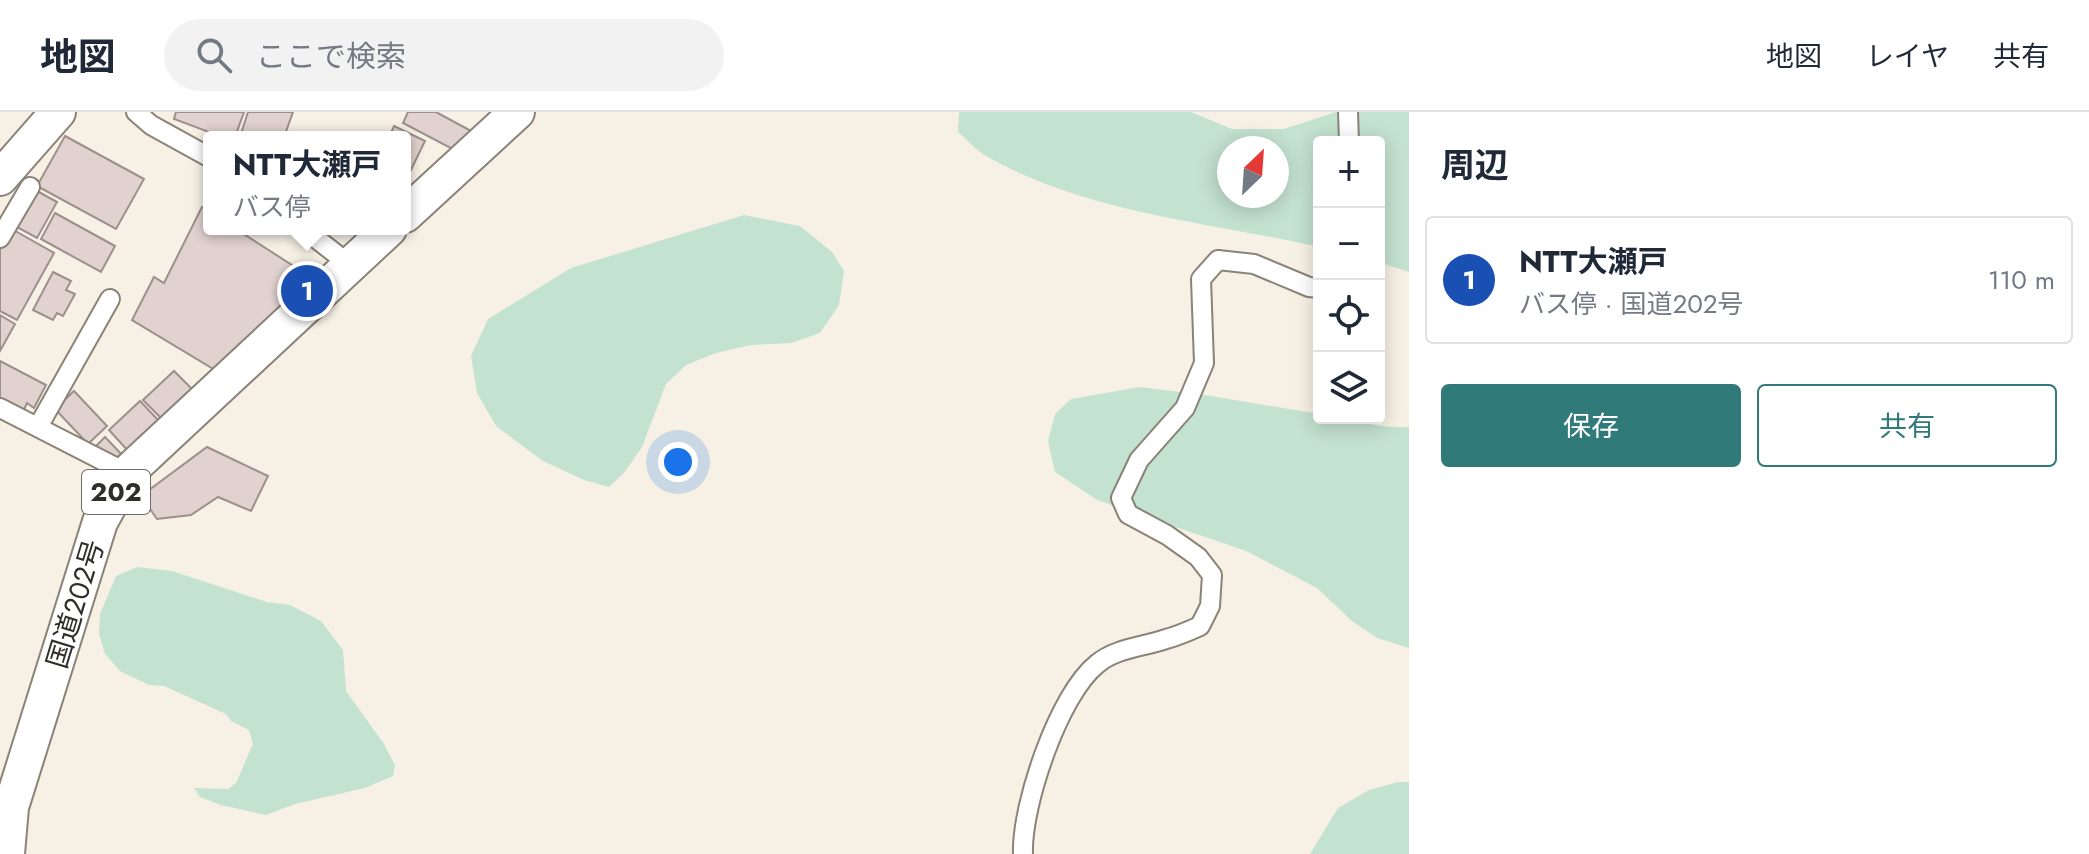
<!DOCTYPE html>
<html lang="ja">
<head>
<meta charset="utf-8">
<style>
	:root { --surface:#fff; --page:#f2f2f3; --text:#1f2937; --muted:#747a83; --line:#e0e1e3; --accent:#317a7a }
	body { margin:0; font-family:Jost,"Noto Sans JP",sans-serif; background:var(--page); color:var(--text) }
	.controls { position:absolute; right:24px; top:24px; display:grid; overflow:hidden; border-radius:8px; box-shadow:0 4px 20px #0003 }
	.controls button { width:72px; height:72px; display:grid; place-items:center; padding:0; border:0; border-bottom:2px solid var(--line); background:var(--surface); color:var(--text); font:40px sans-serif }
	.compass { position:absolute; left:1217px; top:24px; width:72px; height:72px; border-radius:50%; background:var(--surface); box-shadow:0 4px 20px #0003; rotate:25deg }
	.you { position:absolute; left:678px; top:350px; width:28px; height:28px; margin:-20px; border:6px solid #fff; border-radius:50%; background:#1a73e8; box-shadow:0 0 0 12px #1a73e833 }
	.badge { display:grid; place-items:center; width:52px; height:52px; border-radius:50%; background:var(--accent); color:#fff; font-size:26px; font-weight:700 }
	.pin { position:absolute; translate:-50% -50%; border:4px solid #fff; box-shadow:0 2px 8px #0006 }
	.popup { position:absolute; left:203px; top:19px; width:208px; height:104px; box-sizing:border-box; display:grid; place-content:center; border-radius:8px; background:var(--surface); filter:drop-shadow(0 2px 6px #0005); font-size:26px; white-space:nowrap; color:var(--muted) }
	.popup b { font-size:30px; color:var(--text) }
	.popup::after { content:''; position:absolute; left:50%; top:100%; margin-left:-16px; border:16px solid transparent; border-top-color:var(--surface) }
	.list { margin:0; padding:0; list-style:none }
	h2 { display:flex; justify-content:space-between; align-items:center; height:104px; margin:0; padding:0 32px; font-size:34px }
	h2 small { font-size:26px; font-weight:400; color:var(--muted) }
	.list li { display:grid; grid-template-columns:52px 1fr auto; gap:24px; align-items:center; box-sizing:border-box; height:128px; margin:0 16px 16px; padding:0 16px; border:2px solid var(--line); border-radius:8px }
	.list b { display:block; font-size:30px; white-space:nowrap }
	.list p { margin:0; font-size:26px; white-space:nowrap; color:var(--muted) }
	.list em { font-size:26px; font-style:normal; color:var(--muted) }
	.actions { display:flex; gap:16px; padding:24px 32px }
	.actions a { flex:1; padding:18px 0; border:2px solid var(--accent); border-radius:8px; text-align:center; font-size:28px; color:var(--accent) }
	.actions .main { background:var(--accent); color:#fff }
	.icon { flex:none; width:44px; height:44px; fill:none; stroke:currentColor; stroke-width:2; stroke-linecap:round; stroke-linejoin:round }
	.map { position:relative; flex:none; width:1409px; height:742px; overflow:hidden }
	header { display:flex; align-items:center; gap:48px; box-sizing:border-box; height:112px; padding:0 40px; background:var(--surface); border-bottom:2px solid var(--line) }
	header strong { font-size:38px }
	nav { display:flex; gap:44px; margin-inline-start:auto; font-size:28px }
	.search { width:560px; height:72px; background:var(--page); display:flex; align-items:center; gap:20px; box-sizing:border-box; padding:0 28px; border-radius:44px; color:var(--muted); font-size:30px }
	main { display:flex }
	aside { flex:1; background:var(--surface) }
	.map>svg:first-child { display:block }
	.green { fill:#c4e2d0; fill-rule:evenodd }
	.building { fill:#e1d2cf; stroke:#9c8f8c; stroke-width:2 }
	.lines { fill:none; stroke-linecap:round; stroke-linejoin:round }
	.street-casing { stroke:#898378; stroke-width:22 }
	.highway-casing { stroke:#898378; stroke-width:38 }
	.street { stroke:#fff; stroke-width:18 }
	.highway { stroke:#fff; stroke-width:34 }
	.labels { text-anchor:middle; stroke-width:7; stroke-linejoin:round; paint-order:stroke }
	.shield { fill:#fff; stroke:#6e6d69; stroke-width:2 }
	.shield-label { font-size:26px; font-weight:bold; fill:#302e29 }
	.street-label { font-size:28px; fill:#302e29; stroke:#fff }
</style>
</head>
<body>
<header>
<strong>地図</strong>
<div class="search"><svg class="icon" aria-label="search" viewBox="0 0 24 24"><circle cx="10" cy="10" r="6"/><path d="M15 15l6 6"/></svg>ここで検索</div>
<nav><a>地図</a><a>レイヤ</a><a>共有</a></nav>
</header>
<main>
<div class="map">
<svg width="1409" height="742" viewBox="0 0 1409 742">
	<rect width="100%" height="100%" fill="#f7f1e5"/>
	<g class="green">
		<path d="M959,0H1191L1232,17H1284L1336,0H1409V160L1379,150V30H1319V135C1209,110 1086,101 986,44C976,38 967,28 958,20ZM1229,36H1277V84H1229Z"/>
		<polygon points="744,103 800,114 832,140 844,159 839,193 820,221 791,231 751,233 716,241 686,253 666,272 642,335 624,361 609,375 584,368 543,349 496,314 477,281 471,244 488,207 571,156"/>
		<path d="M1140,275L1211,284L1319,302V306C1350,306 1378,317 1409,315V536L1377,526L1352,509L1317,476L1246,439L1097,388L1055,360L1048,329L1055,302L1071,287Z"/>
		<polygon points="137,455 172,459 267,490 290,493 321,509 343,538 346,579 384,632 395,653 393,664 365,676 295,692 266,703 221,693 200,685 194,676 228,677 236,671 253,632 249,618 231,609 226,602 164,574 149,573 120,559 105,542 99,522 100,502 116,464"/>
		<polygon points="1398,670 1409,670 1409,742 1310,742 1338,696 1369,678"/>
	</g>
	<g class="building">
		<polygon points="176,0 244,0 235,25 209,25 209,34 204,32 209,20 174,7"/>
		<polygon points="248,0 293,0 284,25 240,25"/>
		<polygon points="408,0 436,0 473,20 462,42 403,11"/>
		<polygon points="394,14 425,29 406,68 405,25 389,25"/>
		<polygon points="65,24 144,67 116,117 37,74"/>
		<polygon points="37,79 57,90 37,126 17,115"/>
		<polygon points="202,95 209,99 209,117 236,117 312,166 215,258 132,208 154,165 164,171"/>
		<polygon points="55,101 115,134 101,160 41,127"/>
		<polygon points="10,116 54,141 17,208 0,199 0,135"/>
		<polygon points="53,160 71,169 66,178 75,182 63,204 57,201 53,208 33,198"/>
		<polygon points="0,203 15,212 0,239"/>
		<polygon points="0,249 46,273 34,296 27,291 23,300 0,287"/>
		<polygon points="174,259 194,279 163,308 143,288"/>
		<polygon points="74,279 107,314 88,332 55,297"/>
		<polygon points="140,289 160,310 129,340 109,318"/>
		<polygon points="105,325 126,347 107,347 93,337"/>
		<polygon points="207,335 268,364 251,399 218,385 191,403 157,407 141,384"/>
	</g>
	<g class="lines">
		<defs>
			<g id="street">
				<polyline points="136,0 151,13 209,45"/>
				<polyline points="1348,0 1349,30"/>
				<polyline points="304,117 350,153"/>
				<polyline points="0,126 30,75"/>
				<polyline points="0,296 127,361"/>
				<polyline points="38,315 110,187"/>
				<path d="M1023,742C1021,694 1059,582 1097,552C1116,536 1143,535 1166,527C1178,524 1189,519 1200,514L1210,494L1212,463L1198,445L1167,423L1128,402L1121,386L1139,348L1185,296L1204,251L1201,167L1218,148L1254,152L1309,175L1319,176"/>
			</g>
			<g id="highway">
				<polyline points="0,66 58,0"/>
				<polyline points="405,103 517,0"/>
				<polyline points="7,742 11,695 100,410 127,361 389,117"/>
			</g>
		</defs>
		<use href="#street" class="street-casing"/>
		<use href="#highway" class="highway-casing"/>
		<use href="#street" class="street"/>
		<use href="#highway" class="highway"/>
	</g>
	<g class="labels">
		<rect class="shield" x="82" y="358" width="68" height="44" rx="6"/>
		<g class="shield-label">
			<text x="116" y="389">202</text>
		</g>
		<g class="street-label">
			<text transform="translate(75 492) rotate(-73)" y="10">国道202号</text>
		</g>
	</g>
</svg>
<div class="controls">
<button>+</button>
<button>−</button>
<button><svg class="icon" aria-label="locate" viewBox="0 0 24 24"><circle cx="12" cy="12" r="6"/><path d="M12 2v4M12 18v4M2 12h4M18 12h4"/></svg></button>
<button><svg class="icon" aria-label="layers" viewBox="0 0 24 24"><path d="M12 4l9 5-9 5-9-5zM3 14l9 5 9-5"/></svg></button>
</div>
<svg class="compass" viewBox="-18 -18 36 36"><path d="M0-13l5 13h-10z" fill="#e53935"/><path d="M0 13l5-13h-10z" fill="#747a83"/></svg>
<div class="you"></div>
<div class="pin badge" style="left:307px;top:179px;background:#1a4fb4">1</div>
<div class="popup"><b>NTT大瀬戸</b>バス停</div>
</div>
<aside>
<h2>周辺<small></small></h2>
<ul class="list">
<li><span class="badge" style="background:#1a4fb4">1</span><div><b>NTT大瀬戸</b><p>バス停 · 国道202号</p></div><em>110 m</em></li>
</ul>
<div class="actions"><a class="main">保存</a><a>共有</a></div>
</aside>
</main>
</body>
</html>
